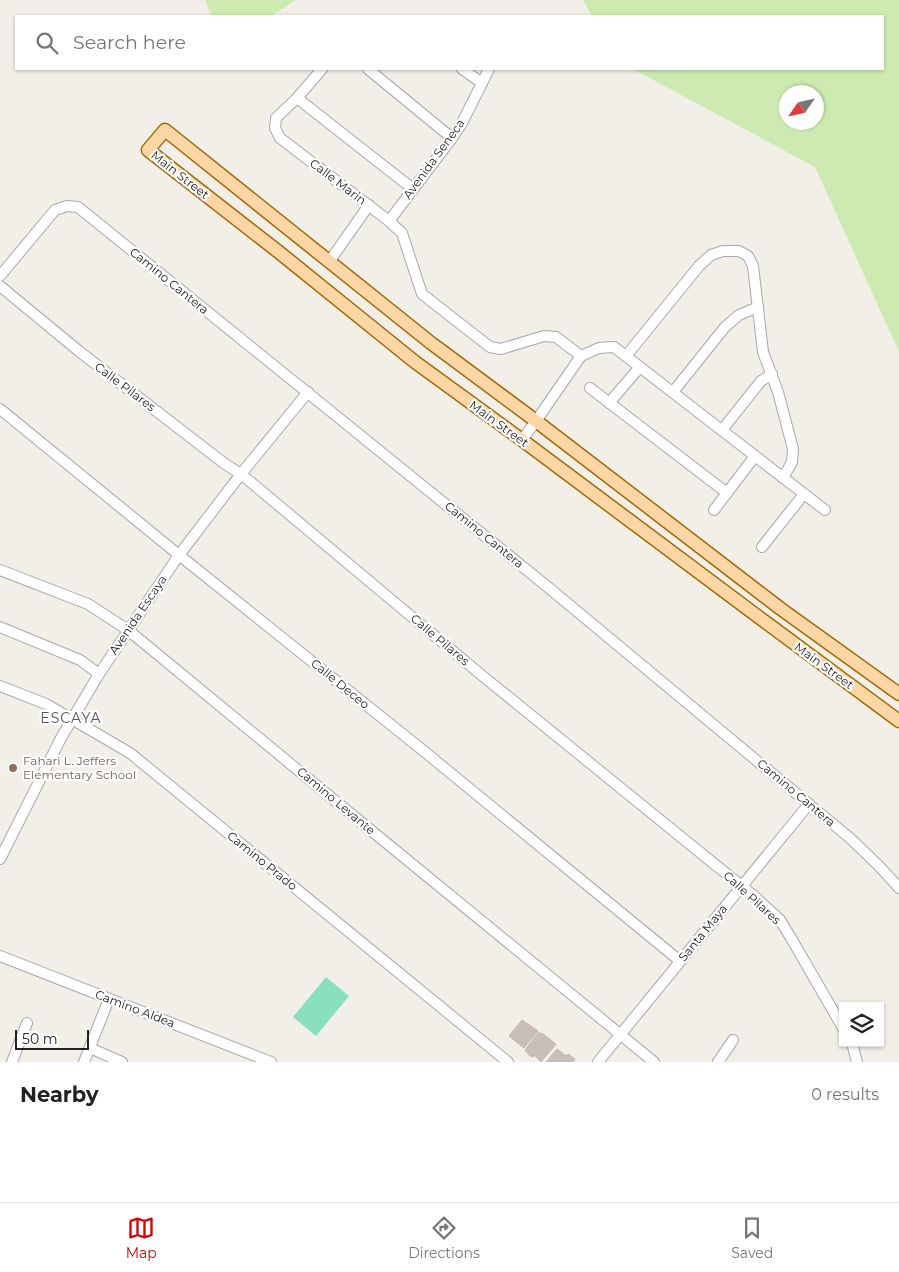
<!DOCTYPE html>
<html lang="en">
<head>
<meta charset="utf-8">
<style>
	:root { --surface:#fff; --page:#f6f6f6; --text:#222; --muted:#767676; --line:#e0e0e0; --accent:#d40000 }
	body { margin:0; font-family:Montserrat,sans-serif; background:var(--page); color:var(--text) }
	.controls { position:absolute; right:15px; bottom:15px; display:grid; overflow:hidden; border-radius:0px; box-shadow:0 1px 4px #0004 }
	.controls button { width:45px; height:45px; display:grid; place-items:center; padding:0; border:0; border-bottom:1px solid var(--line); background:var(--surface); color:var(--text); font:25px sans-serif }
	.compass { position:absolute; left:779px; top:85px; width:45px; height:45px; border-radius:50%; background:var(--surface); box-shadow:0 1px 4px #0004; rotate:236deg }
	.scale { position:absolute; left:15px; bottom:12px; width:74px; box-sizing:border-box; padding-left:5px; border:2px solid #222; border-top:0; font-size:14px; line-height:18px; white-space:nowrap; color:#222; -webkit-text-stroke:4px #fff; paint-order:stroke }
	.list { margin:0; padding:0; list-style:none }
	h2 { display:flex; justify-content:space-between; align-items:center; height:65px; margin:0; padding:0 20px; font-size:21px }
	h2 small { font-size:16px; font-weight:400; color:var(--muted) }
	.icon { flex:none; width:28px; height:28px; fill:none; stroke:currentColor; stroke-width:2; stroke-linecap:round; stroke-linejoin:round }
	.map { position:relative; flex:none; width:899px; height:1062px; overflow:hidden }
	.search { position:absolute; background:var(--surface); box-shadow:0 1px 4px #0004; left:15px; right:15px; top:15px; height:55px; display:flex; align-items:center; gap:12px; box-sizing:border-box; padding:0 18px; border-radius:0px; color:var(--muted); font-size:19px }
	.sheet { height:140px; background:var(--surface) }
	nav { display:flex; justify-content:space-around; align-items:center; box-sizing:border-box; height:70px; border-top:1px solid var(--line); background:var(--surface); font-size:14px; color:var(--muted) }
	nav a { display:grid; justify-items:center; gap:2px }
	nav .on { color:var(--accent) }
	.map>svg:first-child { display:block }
	.grass { fill:#cdebb0; fill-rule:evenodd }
	.pitch { fill:#88e0be }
	.building { fill:#c7bfb8; stroke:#c4b6ab }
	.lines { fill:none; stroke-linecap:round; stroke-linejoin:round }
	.minor-casing { stroke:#a9a9a9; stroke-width:12 }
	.major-casing { stroke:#a06b00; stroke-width:15 }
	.minor { stroke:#fff; stroke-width:10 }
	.major { stroke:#fcd6a4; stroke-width:12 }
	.education-dot { fill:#8d6e63; stroke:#fff; stroke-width:2 }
	.labels { text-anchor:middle; stroke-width:4.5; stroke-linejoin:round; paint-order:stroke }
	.street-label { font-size:12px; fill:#222; stroke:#fff }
	.education-label { font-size:12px; fill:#785e54; stroke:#fff; text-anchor:start }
	.neighbourhood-label { font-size:14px; letter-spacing:1px; fill:#555; stroke:#fff }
</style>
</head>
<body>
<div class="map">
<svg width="899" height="1062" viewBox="0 0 899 1062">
	<rect width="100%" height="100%" fill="#f2efe9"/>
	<g class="grass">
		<polygon points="205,0 296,0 271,16 212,16"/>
		<path d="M583,0H899V352L815,167L633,69H883V16H592ZM786,92H816V122H786Z"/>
	</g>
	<polygon class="pitch" points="326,977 349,996 316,1036 293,1017"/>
	<g class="building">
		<polygon points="522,1020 538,1031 524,1048 509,1036"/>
		<polygon points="539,1032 541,1034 542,1033 556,1044 541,1062 534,1055 533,1057 530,1056 525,1050"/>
		<polygon points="557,1049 566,1056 568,1054 575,1059 573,1062 546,1062"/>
	</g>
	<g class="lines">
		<defs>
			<g id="minor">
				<polyline points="322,69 297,98 276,118 275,128 280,138 389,221 402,233 422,294 490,347 501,349 544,336 556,337 581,356"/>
				<polyline points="368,69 452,138"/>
				<polyline points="462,69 482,83"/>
				<polyline points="297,98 413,189"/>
				<polyline points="389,221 452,138 462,123 489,69"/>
				<polyline points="329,262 369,205"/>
				<polyline points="0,276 55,210 67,206 78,207 549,588 851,839 879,866 899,888"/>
				<polyline points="0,286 80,352 225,464 241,474 479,673 755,897 780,920 791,938 843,1028"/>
				<polyline points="626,356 699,266 711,255 723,251 739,251 748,256 753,266 763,352 778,392 793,449 792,462 783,478"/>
				<polyline points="590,388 727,493"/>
				<polyline points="673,392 725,327 739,315 758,307"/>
				<polyline points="609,403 640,367"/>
				<polyline points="0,409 179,555 420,748 680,961"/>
				<polyline points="722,430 761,381 772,374"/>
				<polyline points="522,440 536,421 581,356 599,348 614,347 825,510"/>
				<polyline points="714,510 755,456"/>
				<polyline points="762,547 804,494"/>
				<polyline points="0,570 88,604 128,630 384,841 654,1062"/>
				<polyline points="0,627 80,660 99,674"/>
				<polyline points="0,686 46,704 130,753 508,1062"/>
				<polyline points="0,859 61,738 99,674 179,555 241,474 308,392"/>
				<polyline points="0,956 271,1062"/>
				<polyline points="852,1043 857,1062"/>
				<polyline points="90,1048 122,1062"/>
				<polyline points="12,1062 27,1023"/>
				<polyline points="84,1062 109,999"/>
				<polyline points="598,1062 809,804"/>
				<polyline points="718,1062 733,1040"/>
			</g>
			<polyline id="major" points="899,694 781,609 536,421 431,343 165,130 148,150 280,253 415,362 522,440 764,621 899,721"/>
		</defs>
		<use href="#minor" class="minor-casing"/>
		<use href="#major" class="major-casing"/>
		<use href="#minor" class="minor"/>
		<use href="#major" class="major"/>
	</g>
	<circle class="education-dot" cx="13" cy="768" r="5"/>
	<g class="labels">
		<g class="street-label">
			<text transform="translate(434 159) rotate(-54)" y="4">Avenida Seneca</text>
			<text transform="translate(180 175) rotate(38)" y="4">Main Street</text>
			<text transform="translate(338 182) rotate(37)" y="4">Calle Marin</text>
			<text transform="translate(169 281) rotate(39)" y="4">Camino Cantera</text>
			<text transform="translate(125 387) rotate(37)" y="4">Calle Pilares</text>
			<text transform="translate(499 424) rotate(36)" y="4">Main Street</text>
			<text transform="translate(484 535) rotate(39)" y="4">Camino Cantera</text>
			<text transform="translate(138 615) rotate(-56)" y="4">Avenida Escaya</text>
			<text transform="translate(440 640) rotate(40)" y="4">Calle Pilares</text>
			<text transform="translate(824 666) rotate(36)" y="4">Main Street</text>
			<text transform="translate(340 684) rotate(39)" y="4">Calle Deceo</text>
			<text transform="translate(796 793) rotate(40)" y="4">Camino Cantera</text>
			<text transform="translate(336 801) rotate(40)" y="4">Camino Levante</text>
			<text transform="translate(262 861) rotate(39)" y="4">Camino Prado</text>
			<text transform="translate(752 898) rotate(42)" y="4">Calle Pilares</text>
			<text transform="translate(703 933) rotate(-51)" y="4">Santa Maya</text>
			<text transform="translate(135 1009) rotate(21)" y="4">Camino Aldea</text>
		</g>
		<g class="education-label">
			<text x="23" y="765">Fahari L. Jeffers<tspan x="23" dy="14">Elementary School</tspan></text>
		</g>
		<g class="neighbourhood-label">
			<text x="71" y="723">ESCAYA</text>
		</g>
	</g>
</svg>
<div class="controls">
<button><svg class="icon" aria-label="layers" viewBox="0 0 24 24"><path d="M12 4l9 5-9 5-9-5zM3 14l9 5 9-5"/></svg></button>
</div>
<svg class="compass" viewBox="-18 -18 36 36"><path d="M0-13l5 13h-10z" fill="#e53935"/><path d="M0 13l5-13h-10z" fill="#767676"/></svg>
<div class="scale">50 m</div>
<div class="search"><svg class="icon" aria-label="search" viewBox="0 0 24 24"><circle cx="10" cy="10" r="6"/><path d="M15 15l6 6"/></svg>Search here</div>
</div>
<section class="sheet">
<h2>Nearby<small>0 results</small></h2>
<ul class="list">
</ul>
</section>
<nav>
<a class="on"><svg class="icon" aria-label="map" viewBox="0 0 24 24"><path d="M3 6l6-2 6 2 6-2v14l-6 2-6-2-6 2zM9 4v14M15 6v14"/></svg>Map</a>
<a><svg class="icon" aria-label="directions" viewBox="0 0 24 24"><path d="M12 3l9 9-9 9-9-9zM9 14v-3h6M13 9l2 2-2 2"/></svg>Directions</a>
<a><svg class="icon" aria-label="saved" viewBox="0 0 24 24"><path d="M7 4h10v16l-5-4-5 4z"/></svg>Saved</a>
</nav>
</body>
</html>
